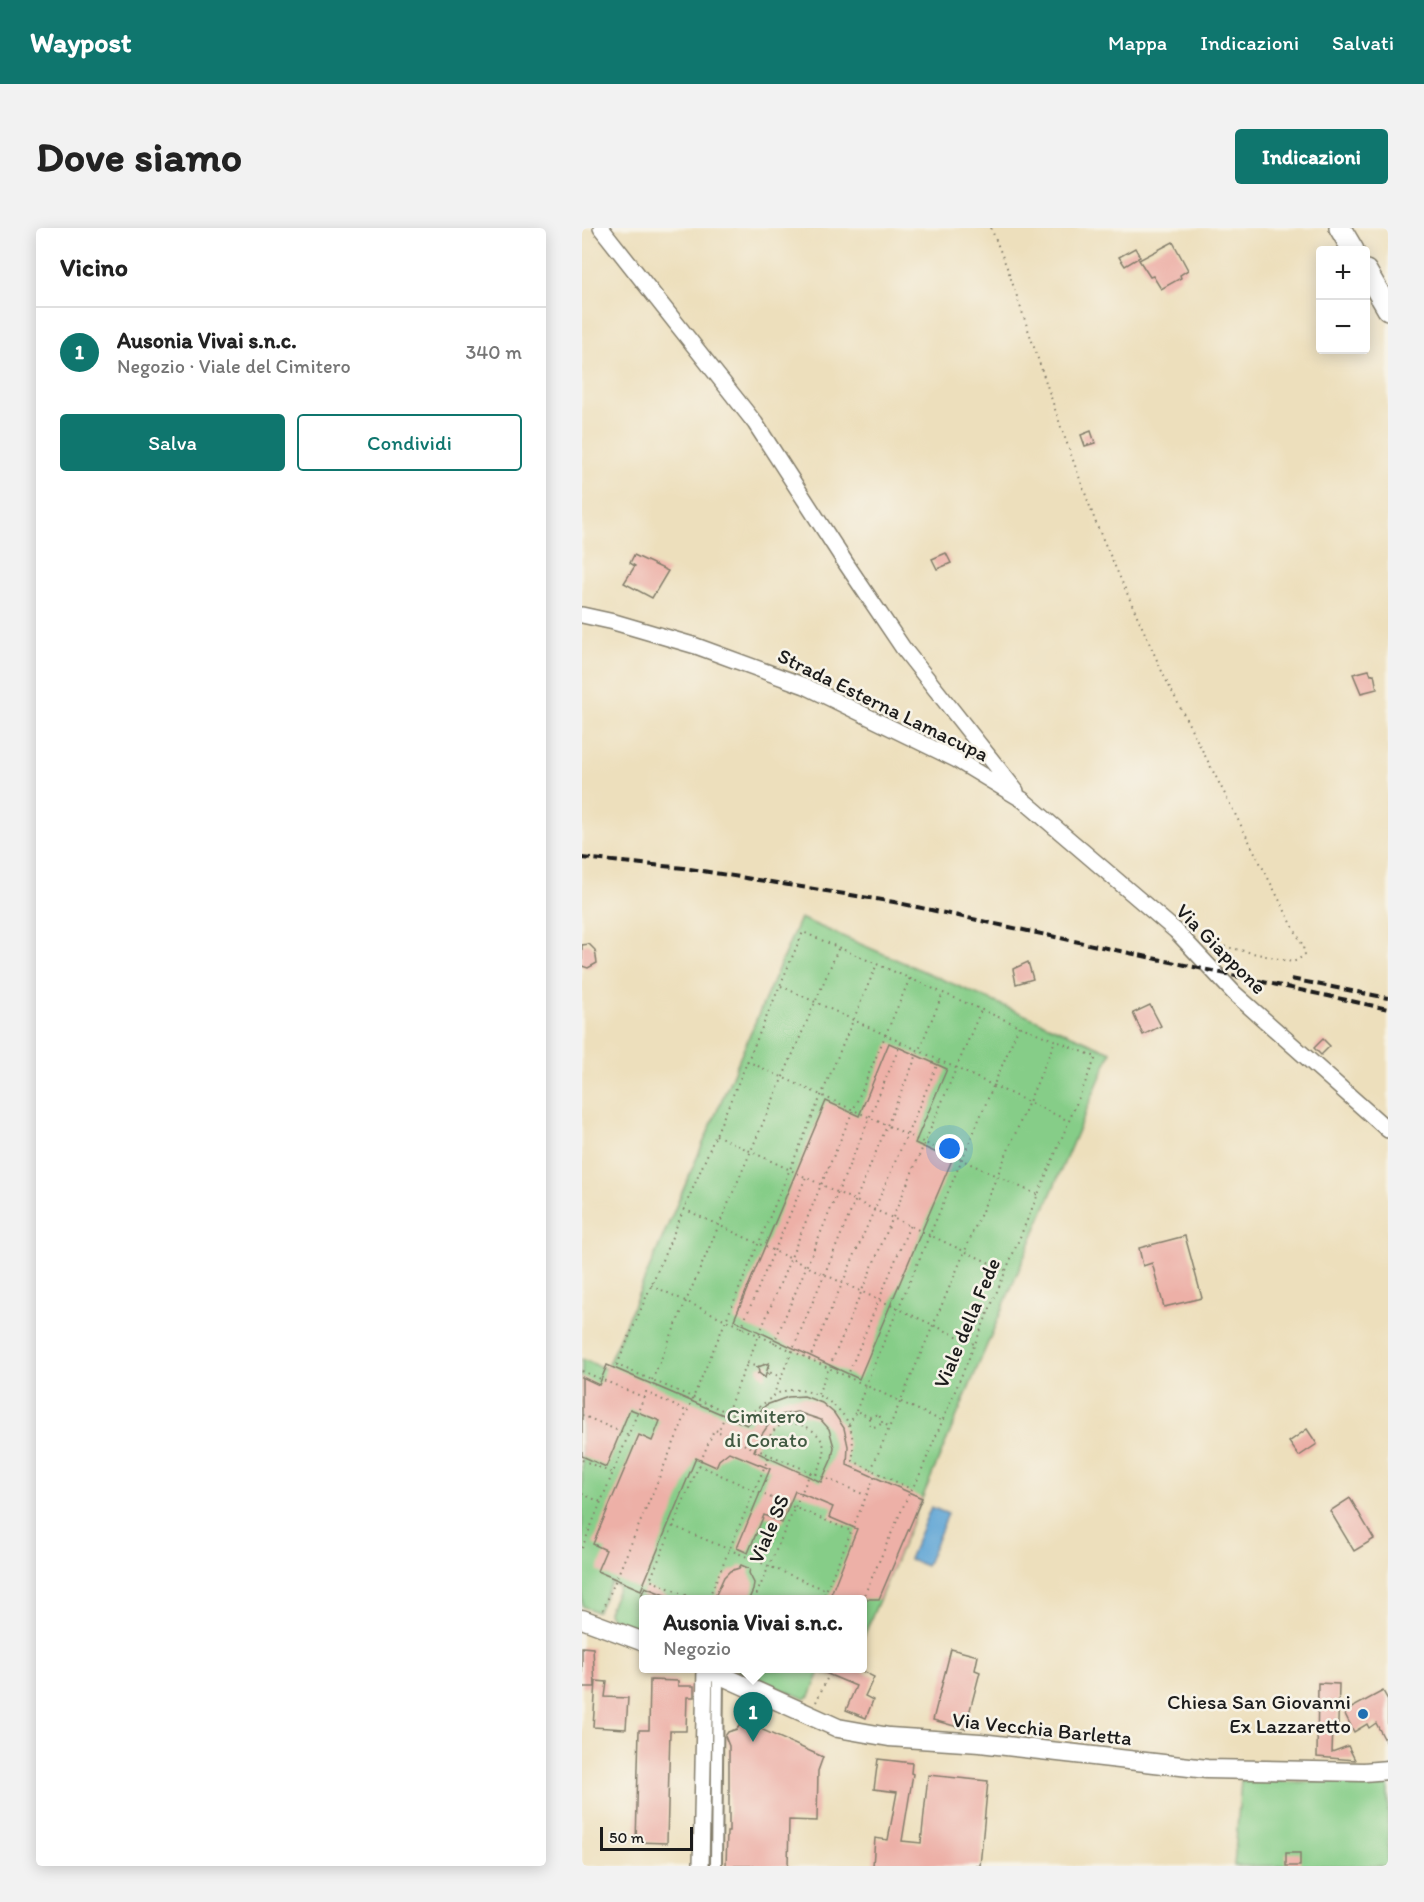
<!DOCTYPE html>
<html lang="it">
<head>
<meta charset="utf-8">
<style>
	:root { --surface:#fff; --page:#f2f2f2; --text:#222; --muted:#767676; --line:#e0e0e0; --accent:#0f766e }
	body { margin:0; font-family:Itim,sans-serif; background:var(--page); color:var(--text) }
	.controls { position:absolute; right:18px; top:18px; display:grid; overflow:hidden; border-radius:6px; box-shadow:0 3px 15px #0003 }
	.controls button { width:54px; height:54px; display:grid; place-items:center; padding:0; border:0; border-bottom:2px solid var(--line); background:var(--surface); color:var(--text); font:30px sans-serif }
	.scale { position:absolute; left:18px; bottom:15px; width:93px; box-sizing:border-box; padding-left:6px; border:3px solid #1c1c1c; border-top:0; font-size:16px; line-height:21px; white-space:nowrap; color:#1c1c1c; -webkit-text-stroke:4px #f7f3e8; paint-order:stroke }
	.you { position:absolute; left:368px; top:921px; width:21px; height:21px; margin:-15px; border:4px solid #fff; border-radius:50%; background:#1a73e8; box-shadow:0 0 0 9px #1a73e833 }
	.badge { display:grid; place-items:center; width:39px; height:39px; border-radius:50%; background:var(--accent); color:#fff; font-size:20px; font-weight:700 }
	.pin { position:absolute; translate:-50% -50px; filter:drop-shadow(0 2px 3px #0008) }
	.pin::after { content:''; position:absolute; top:32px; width:21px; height:18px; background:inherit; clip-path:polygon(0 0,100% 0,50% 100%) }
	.popup { position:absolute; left:57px; top:1367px; width:228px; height:78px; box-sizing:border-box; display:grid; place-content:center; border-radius:6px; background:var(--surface); filter:drop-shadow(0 2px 4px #0005); font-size:20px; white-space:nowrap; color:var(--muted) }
	.popup b { font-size:22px; color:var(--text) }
	.popup::after { content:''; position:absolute; left:50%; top:100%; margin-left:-12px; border:12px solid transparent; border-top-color:var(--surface) }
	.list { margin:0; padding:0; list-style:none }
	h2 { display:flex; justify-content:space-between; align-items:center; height:78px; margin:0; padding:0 24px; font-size:26px }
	h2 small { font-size:20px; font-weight:400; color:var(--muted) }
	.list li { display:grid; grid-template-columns:39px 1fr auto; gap:18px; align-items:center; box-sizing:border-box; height:90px; padding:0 24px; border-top:2px solid var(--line) }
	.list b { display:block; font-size:22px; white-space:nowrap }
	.list p { margin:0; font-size:20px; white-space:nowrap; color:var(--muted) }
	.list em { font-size:20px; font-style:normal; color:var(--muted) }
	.actions { display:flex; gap:12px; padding:18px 24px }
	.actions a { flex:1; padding:14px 0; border:2px solid var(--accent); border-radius:6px; text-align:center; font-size:21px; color:var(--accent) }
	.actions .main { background:var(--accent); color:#fff }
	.map { position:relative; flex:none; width:806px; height:1638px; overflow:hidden; border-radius:6px }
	header { display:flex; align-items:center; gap:36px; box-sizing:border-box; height:84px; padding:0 30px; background:var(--accent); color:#fff }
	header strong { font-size:28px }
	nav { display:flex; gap:33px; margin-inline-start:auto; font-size:21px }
	.intro { display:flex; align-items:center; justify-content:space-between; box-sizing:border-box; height:144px; padding:0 36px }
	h1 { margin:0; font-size:42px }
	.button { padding:15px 27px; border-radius:6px; background:var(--accent); color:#fff; font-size:21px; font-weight:700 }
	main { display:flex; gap:36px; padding:0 36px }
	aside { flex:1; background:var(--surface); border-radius:6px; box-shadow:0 3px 15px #0003 }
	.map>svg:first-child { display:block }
	.green { fill:#86cd88; stroke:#517452; stroke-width:1.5 }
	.water { fill:#5fa5d5; stroke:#3e6078; stroke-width:1.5 }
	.building { fill:#edb0a7; fill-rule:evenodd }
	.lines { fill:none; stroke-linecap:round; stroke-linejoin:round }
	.pedestrian-casing { stroke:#847e6c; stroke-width:14 }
	.minor-casing { stroke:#847e6c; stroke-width:18 }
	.tertiary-casing { stroke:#847e6c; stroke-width:21 }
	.secondary-casing { stroke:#847e6c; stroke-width:24 }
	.path { stroke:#847e6c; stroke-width:2; stroke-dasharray:1.5 4.5; stroke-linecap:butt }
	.pedestrian { stroke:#fff; stroke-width:10 }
	.minor { stroke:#fff; stroke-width:15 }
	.tertiary { stroke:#fff; stroke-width:18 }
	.secondary { stroke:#fff; stroke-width:21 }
	.rail { stroke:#1c1c1c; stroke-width:4; stroke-dasharray:9 4.5; stroke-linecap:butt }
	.poi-dot { fill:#1f6fb2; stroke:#f7f3e8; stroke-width:2 }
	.labels { text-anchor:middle; stroke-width:5; stroke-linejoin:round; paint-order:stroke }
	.street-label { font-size:21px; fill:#1c1c1c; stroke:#f7f3e8 }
	.park-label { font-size:21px; fill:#415a42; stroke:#f7f3e8 }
	.poi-label { font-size:21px; fill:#1c1c1c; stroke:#f7f3e8; text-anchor:end }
</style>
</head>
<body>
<header>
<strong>Waypost</strong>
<nav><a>Mappa</a><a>Indicazioni</a><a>Salvati</a></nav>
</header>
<div class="intro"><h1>Dove siamo</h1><a class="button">Indicazioni</a></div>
<main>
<aside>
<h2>Vicino<small></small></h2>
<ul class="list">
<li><span class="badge">1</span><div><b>Ausonia Vivai s.n.c.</b><p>Negozio · Viale del Cimitero</p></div><em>340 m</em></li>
</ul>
<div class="actions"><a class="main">Salva</a><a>Condividi</a></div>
</aside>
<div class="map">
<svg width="806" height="1638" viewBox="0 0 806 1638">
	<rect width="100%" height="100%" fill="#f7f3e8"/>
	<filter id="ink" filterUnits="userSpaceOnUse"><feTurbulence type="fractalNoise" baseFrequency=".0167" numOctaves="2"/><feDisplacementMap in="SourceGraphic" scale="12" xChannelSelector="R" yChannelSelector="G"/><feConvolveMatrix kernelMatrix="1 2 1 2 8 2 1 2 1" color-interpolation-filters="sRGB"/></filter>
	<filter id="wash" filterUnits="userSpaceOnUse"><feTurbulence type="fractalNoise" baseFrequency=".008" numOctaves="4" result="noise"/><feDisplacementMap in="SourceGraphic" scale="24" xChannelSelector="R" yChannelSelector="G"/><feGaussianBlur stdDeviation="1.35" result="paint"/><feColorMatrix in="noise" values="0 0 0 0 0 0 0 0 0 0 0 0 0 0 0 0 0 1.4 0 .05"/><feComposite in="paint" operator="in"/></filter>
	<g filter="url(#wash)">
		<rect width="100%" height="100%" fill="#eddfbc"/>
		<g class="green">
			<polygon points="218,690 529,824 281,1410 280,1372 62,1372 61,1404 27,1388 26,1384 37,1358 29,1355 16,1383 12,1383 0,1378 0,1131 24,1141"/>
			<polygon points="152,1441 267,1441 262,1453 238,1444 228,1468 223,1471"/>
			<polygon points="659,1552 715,1554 806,1552 806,1638 652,1638"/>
		</g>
		<polygon class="water" points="349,1279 366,1286 344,1338 327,1331"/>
		<g id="blocks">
			<g class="building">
				<polygon points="591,14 606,42 598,47 599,50 579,61 571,48 568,49 557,32"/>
				<polygon points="553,20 558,29 543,38 537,29"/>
				<polygon points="509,203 513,215 503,218 499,207"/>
				<polygon points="364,325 369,335 355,341 350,331"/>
				<polygon points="52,327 86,343 70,370 42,355 53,338 48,335"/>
				<polygon points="787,442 789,447 792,446 795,461 779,465 771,446"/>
				<polygon points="7,716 13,722 15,735 6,740 0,738 0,717"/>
				<polygon points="446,734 451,751 434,756 431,741"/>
				<polygon points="568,777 579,798 561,807 551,785"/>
				<polygon points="741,811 748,818 739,827 732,820"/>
				<polygon points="307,815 365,841 333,915 370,932 277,1151 152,1092 244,873 277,888"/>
				<polygon points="603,1008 620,1070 582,1079 570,1035 561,1038 557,1020"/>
				<polygon points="187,1135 183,1150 177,1145 176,1139"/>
				<path d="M25,1137L165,1197L184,1177L206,1169L222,1168L240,1175L252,1185L262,1200L266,1218L265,1237L340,1270L297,1371H247L275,1301L247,1289L251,1279L213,1263L200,1295L182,1287L166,1325L155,1320L188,1241L147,1224L137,1232L134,1239L114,1230L59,1362L15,1343L24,1322L11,1316L57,1207L70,1213L78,1193L48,1181L24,1239L0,1228V1149L17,1157ZM215,1184L239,1192L247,1201L252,1219L250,1230L239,1254L172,1223L178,1209L189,1193L199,1187Z"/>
				<polygon points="725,1201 735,1216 717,1228 707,1214"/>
				<polygon points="768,1270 792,1311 772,1323 748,1283"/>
				<polygon points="159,1337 168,1341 167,1345 172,1355 171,1362 167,1371 132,1371 142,1349 148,1343 157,1340"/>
				<polygon points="63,1359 92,1371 68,1371 59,1368"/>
				<polygon points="0,1419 11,1420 13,1459 0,1459"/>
				<polygon points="369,1421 396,1428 393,1442 398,1444 383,1501 351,1492"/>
				<polygon points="231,1440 274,1440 292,1449 283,1468 291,1472 284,1490 264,1482 274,1458"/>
				<polygon points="68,1452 96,1453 96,1458 112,1458 112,1469 105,1469 104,1503 88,1503 85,1615 54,1614 57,1502 67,1502"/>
				<polygon points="14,1453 25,1454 23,1469 46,1470 44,1501 11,1499"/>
				<polygon points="736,1455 757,1456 756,1496 751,1499 750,1524 766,1518 773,1532 735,1529"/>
				<polygon points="801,1463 806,1472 806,1518 794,1495 787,1500 785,1496 772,1504 762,1484"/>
				<polygon points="164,1488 175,1492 172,1498 241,1529 236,1543 235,1593 207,1592 206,1638 144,1638 145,1604 147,1604 147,1518 143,1508 146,1504 155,1501"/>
				<polygon points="296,1531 330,1535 329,1545 331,1546 320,1613 339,1615 346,1547 406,1553 398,1638 291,1638 293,1610 306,1612 315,1564 292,1561"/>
				<rect x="704" y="1625" width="14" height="13"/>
			</g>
		</g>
	</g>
	<g filter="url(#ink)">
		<use href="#blocks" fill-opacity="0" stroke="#847e6c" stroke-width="1.5"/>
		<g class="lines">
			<defs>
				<polyline id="pedestrian" points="134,1638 136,1446"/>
				<g id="minor">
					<polyline points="19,0 173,195 265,337 321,420 434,563"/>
					<polyline points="0,387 32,394 114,418 223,458 375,532 441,572 594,703 652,765 806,902"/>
					<polyline points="119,1638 123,1440"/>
				</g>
				<g id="tertiary">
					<polyline points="0,1391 62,1414"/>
					<polyline points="123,1440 256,1500 307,1509 398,1515 625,1541 782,1544 806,1542"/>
				</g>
				<g id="secondary">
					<polyline points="758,0 771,22"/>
					<polyline points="784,43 806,81"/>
				</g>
			</defs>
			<use href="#pedestrian" class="pedestrian-casing"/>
			<use href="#minor" class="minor-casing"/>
			<use href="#tertiary" class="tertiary-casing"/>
			<use href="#secondary" class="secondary-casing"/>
			<g class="path">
				<polyline points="409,0 426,42 479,199 515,298 582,448 720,716 723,726 716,732 710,734 623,714"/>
				<polyline points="199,758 487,893"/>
				<polyline points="165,833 456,967"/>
				<polyline points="134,907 274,973 423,1042"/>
				<polyline points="102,981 392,1116"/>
				<polyline points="69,1057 360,1193"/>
				<polyline points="159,1100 224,949"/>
				<polyline points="192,1115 319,815"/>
				<polyline points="227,1132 357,833"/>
				<polyline points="165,1135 175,1139 183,1136 186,1139 187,1144 199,1149"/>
				<polyline points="175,1139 175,1144 178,1148 184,1148 187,1145"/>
				<polyline points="0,1143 61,1169"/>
				<polyline points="265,1149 328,997"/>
				<polyline points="70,1152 257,719"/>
				<polyline points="283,1158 437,798"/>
				<polyline points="236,1166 399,782"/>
				<polyline points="191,1168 361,765"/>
				<polyline points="274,1183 284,1158"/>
				<polyline points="0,1187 46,1207"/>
				<polyline points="287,1190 287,1196 291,1199 296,1198 300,1195"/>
				<polyline points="267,1197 274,1183 288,1189 296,1186 300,1192 300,1195 308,1199"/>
				<path d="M137,1204L157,1212L156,1214L234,1246C237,1238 244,1228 242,1219C238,1201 212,1189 196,1199C188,1204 185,1214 182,1223"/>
				<polyline points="0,1232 30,1245"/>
				<polyline points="117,1237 173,1263 269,1303"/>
				<polyline points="289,1242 473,813"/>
				<polyline points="234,1246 283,1267"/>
				<polyline points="0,1266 19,1274"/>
				<polyline points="91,1298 244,1362"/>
				<polyline points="0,1320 64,1164 104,1183"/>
				<polyline points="127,1369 112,1371 68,1352 132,1202 136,1203 145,1184 239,957 328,750"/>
				<polyline points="127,1369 188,1226"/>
				<polyline points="172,1372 229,1243"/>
				<polyline points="240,1372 294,1245"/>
				<path d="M280,1372L329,1261L335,1253L514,829L437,798L221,704L35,1137L145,1184C149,1185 155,1188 159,1188C171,1188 186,1169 199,1164C222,1156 251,1171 264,1191C272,1204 271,1219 271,1233L329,1261"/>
				<polyline points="21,1382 295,736"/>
				<polyline points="234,1474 250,1440"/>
			</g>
			<use href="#pedestrian" class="pedestrian"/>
			<use href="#minor" class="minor"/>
			<use href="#tertiary" class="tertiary"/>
			<use href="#secondary" class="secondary"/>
			<g class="rail">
				<polyline points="0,630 102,640 312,674 806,781"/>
				<polyline points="709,751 806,770"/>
			</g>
		</g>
	</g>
	<circle class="poi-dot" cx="781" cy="1486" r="6"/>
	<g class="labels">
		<g class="street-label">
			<text transform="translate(301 477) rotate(26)" y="7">Strada Esterna Lamacupa</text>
			<text transform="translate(639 721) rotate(45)" y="7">Via Giappone</text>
			<text transform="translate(385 1095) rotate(-67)" y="7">Viale della Fede</text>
			<text transform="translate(187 1301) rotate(-67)" y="7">Viale SS</text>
			<text transform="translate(460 1501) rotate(6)" y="7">Via Vecchia Barletta</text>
		</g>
		<g class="park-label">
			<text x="184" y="1195">Cimitero<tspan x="184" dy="24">di Corato</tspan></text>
		</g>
		<g class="poi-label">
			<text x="769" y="1481">Chiesa San Giovanni<tspan x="769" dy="24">Ex Lazzaretto</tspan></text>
		</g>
	</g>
</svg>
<div class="controls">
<button>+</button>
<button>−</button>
</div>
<div class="scale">50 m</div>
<div class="you"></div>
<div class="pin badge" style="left:171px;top:1514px">1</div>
<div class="popup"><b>Ausonia Vivai s.n.c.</b>Negozio</div>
</div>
</main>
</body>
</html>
